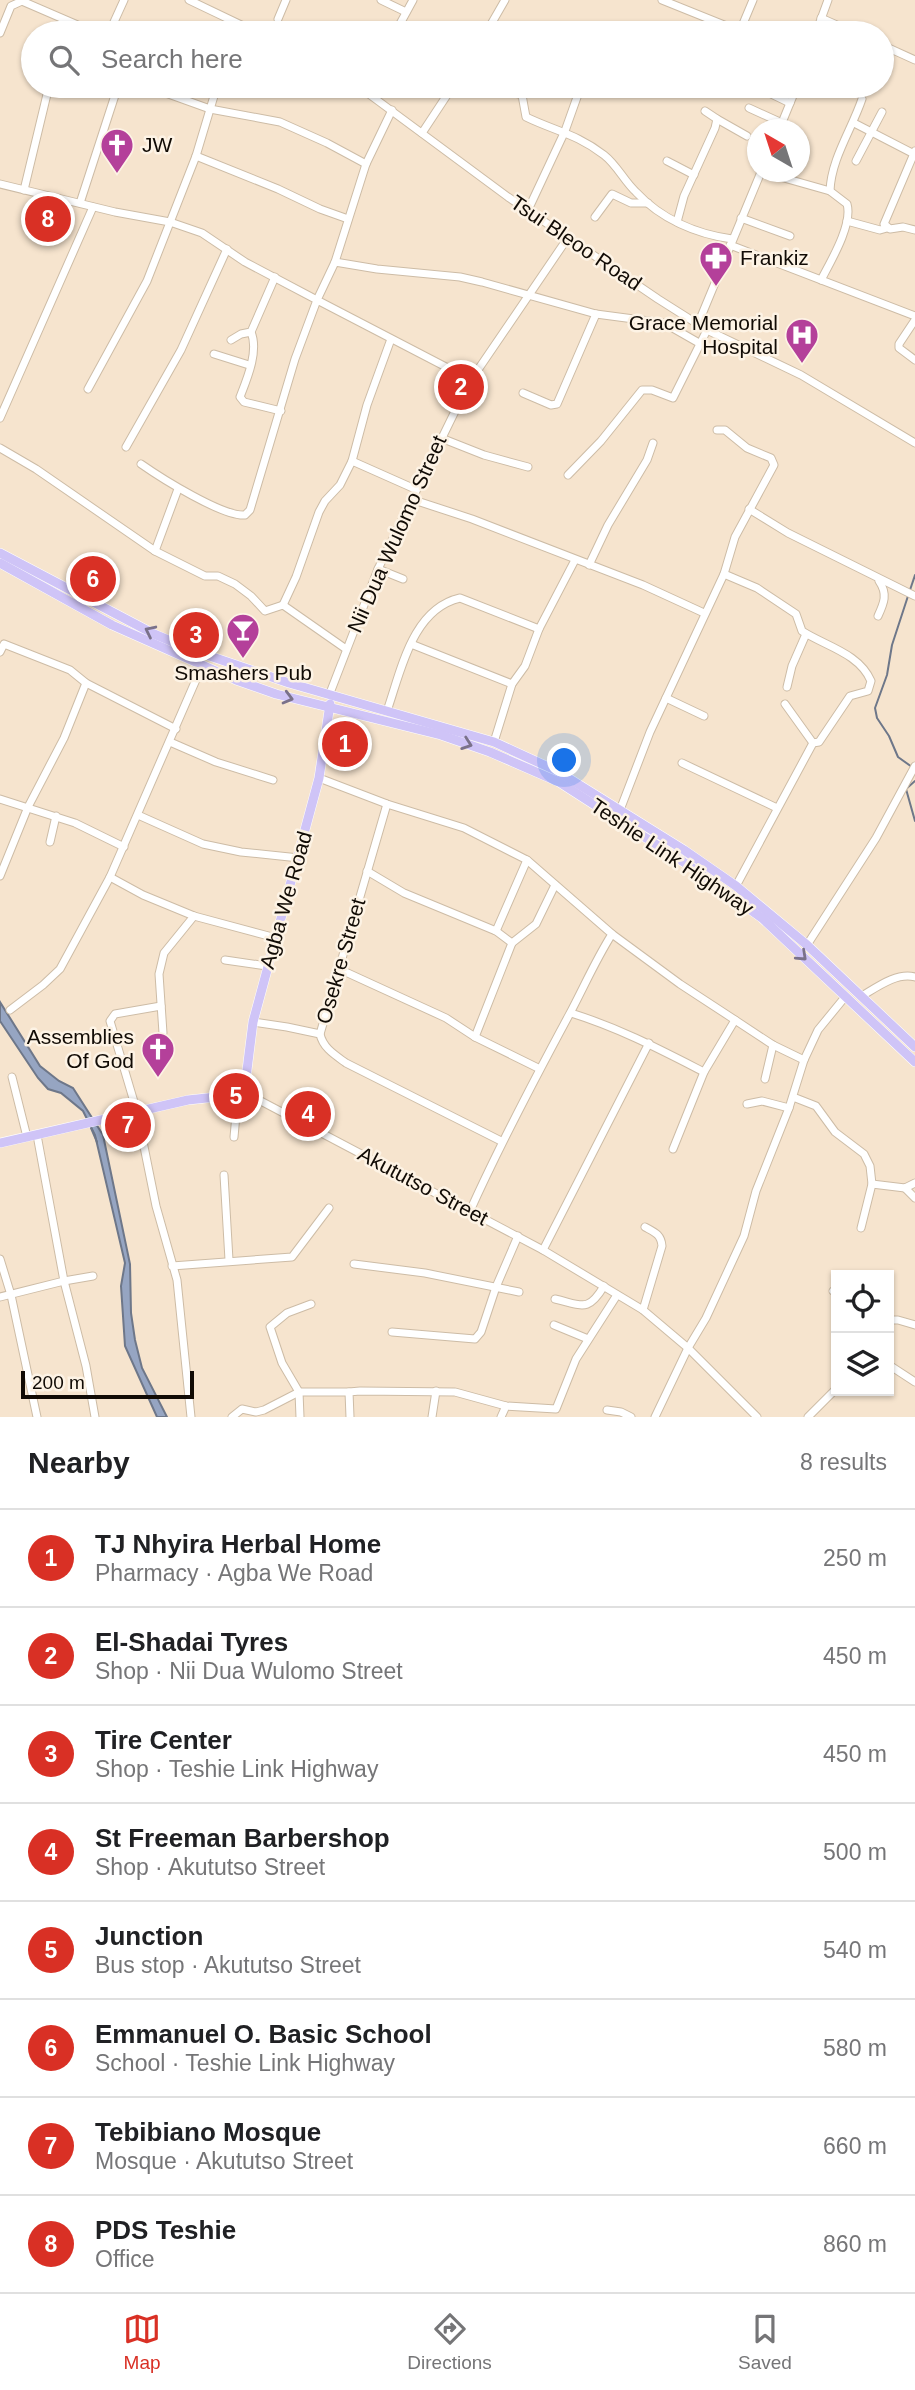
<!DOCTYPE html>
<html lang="en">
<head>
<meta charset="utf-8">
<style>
	:root { --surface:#fff; --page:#f6f6f6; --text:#202124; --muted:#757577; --line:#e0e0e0; --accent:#d93025 }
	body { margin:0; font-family:Helvetica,sans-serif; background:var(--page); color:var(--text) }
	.controls { position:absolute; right:21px; bottom:21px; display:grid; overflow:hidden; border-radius:0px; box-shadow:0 2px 5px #0004 }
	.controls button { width:63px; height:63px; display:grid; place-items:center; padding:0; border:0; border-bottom:2px solid var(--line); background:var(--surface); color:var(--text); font:35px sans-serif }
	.compass { position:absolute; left:747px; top:119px; width:63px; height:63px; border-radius:50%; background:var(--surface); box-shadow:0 2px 5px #0004; rotate:321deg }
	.scale { position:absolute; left:21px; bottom:18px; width:173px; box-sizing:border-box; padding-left:7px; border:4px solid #110b05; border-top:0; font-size:19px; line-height:24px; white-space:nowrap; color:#110b05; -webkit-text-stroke:5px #fdf3e5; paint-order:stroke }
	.you { position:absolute; left:565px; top:761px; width:24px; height:24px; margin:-18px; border:5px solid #fff; border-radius:50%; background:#1a73e8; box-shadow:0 0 0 10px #1a73e833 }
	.badge { display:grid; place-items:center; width:46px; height:46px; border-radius:50%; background:var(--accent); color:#fff; font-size:23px; font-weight:700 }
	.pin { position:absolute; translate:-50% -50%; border:4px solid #fff; box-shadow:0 2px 7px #0006 }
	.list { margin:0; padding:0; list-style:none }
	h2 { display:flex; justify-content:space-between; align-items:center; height:91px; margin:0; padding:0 28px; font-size:30px }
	h2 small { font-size:23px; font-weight:400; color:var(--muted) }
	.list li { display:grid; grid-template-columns:46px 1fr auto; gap:21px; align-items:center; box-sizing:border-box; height:98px; padding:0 28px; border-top:2px solid var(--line) }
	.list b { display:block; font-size:26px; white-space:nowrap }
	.list p { margin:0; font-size:23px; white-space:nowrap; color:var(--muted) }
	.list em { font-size:23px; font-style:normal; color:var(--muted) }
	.icon { flex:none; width:38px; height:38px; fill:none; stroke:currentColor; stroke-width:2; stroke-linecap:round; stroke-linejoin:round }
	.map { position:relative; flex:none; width:915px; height:1417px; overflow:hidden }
	.search { position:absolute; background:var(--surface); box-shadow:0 2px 5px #0004; left:21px; right:21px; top:21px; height:77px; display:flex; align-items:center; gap:18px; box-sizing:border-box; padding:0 24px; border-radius:38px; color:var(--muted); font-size:26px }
	.sheet { height:875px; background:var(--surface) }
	nav { display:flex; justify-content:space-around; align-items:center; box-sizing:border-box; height:98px; border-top:2px solid var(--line); background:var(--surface); font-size:19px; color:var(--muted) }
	nav a { display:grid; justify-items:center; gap:4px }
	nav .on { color:var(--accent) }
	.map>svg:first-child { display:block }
	.water { fill:#96a5c2; stroke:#6e7789; stroke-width:2 }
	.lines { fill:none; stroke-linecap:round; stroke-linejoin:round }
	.stream { stroke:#6e7789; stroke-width:2 }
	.minor-casing { stroke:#cdbca6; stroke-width:9 }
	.major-casing { stroke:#fff; stroke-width:10 }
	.minor { stroke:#fff; stroke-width:7 }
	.major { stroke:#cfc4f7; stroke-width:9 }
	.oneway { stroke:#7a718a }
	.labels { text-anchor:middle; stroke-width:5; stroke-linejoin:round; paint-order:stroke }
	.poi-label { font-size:21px; fill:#110b05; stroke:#fdf3e5; text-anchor:start }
	.street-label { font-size:21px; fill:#110b05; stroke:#fdf3e5 }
</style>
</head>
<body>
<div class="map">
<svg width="915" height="1417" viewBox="0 0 915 1417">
	<rect width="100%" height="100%" fill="#f6e4ce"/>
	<polygon class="water" points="0,1002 40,1066 59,1081 73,1088 103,1135 130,1264 131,1313 135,1340 142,1368 167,1417 157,1417 125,1346 121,1286 125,1263 95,1135 83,1111 61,1093 48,1089 38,1078 0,1021"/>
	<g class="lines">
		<g class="stream">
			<polyline points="910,590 915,575"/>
			<polyline points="908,596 892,645 887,675 875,708 877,718 889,736 898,757 912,767"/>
			<polyline points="915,781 906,789 915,821"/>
			<polyline points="91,1128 97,1142"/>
		</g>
		<defs>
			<g id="minor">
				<polyline points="189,0 258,33"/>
				<polyline points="381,0 406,12"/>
				<polyline points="662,0 744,33"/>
				<polyline points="821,18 855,33"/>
				<polyline points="278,19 286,0"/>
				<polyline points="740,31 753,0"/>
				<polyline points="0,33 11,6 22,1 96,33"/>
				<polyline points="109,33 124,0"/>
				<polyline points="395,33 413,0"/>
				<polyline points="486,33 505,0"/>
				<polyline points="816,33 828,0"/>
				<polyline points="882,45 915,60"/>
				<polyline points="146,86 210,109 280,122 327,143 366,164"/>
				<polyline points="358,86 508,197 658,299 707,330 801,375 915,443"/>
				<path d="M487,86L522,95L526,117C555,131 577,134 604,155C617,165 624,181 636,192C661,219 696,234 732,239"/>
				<polyline points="763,90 790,103"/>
				<polyline points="749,108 782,123"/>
				<polyline points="717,119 747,136"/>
				<polyline points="854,123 914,154"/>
				<polyline points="779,130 797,86"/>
				<polyline points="422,133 453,86"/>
				<polyline points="915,151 884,224 890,229 903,227 915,230"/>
				<polyline points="196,156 278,189 320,209 348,219"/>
				<polyline points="667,161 694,175"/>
				<polyline points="856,161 882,112"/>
				<polyline points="763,172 830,191"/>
				<path d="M0,184L115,212L170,222L202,233L245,262L317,300L295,359L250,510L245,515C223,517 161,478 141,464"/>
				<polyline points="24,190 49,86"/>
				<polyline points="80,203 118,86"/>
				<polyline points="528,210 565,131 581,86"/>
				<polyline points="595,217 612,194 631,203 648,203"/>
				<polyline points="741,218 790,236"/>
				<polyline points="847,221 880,230 887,228"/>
				<polyline points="677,222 684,196 715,128 717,119 705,111"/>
				<polyline points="730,245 915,316"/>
				<polyline points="335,262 366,164 392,110"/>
				<path d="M821,280C831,261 853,224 847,204L830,191C831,159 852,129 862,99"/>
				<polyline points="915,320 899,344 899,348 915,360"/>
				<polyline points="698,324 761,172"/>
				<path d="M251,332C259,351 247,379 240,397L244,402L281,411"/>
				<polyline points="231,340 241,334 251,332 275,277"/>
				<polyline points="214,354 249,365"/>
				<polyline points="471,380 317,300 335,262 377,269 460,277 482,282 596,314 664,323 699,343"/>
				<polyline points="88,389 147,281 196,156 217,86"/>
				<polyline points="523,393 551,405 557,404 596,314"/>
				<polyline points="0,418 93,207"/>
				<polyline points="441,438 484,455 528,467"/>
				<polyline points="126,447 181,350 227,249"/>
				<polyline points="0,448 36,469 155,551 205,576 218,576 235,584 251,596 265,611 283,605 346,649"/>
				<polyline points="352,461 367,405 391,339"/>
				<polyline points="568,475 601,441 642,390 652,390 673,398 707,330"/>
				<polyline points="411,499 472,519 643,585 704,613"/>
				<polyline points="749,509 788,533 915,596"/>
				<polyline points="155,551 178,489"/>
				<polyline points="589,565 608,525 647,460 653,443"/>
				<polyline points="378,569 403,579"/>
				<path d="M724,574L757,588L796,614L802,631C825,646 859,653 871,681L868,691L850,696L819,742L813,743L736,886"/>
				<polyline points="283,605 296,577 319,512 325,501 340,485 352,461 415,489"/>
				<path d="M878,616C884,603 888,594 879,581"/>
				<polyline points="411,644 512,684"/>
				<polyline points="0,652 4,644 70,670 86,683 176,729"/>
				<polyline points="787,687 792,666 806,634"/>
				<polyline points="330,693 378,569 460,401 471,380 567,239"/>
				<polyline points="666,698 704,716"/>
				<polyline points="785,704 813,743"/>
				<path d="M387,711C401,671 412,609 460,598L539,629L575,560"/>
				<polyline points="170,742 216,762 273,780"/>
				<polyline points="494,742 512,684 525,666 539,629"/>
				<polyline points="682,763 777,808"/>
				<path d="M319,778L387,804L464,828L527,860L612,934C595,961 584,987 569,1015C534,1080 500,1144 470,1211"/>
				<polyline points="0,799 75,823 124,847"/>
				<path d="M387,804L320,1034C323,1048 335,1055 346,1063L501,1141"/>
				<polyline points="620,810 650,732 724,574 735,537 774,465 771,458 747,448 725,430 717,430"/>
				<polyline points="138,815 203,844 241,852 299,858"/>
				<polyline points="50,842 56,816"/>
				<polyline points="367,871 404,893 496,931 512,943 475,1037"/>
				<polyline points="0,876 28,807 64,738 86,683"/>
				<polyline points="110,877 143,895 194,916 276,938"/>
				<polyline points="496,931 527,860"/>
				<polyline points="612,934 680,984 735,1020"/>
				<polyline points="512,943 536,924 555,885"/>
				<polyline points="807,945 876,838 915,766"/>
				<polyline points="225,960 267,966"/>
				<polyline points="339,969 446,1018 475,1037 538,1068"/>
				<path d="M862,996C877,987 897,972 915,977"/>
				<polyline points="161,1006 115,1014 110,1021 137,1112 156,1206 177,1280 191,1417"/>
				<polyline points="10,1010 43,985 60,969 110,877 202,666"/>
				<path d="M571,1013C619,1028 659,1049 704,1072L735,1020L773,1045L804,1060"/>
				<polyline points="253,1022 287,1027 320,1034"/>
				<polyline points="163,1033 159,974 164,953 194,916"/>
				<polyline points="12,1077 27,1137"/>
				<polyline points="765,1079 773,1045"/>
				<polyline points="244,1094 257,1099 543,1250 643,1310 688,1348 757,1417"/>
				<polyline points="793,1097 816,1106 835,1132 864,1154 870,1166 872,1184 861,1228"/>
				<polyline points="747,1104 762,1101 789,1108"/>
				<polyline points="37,1135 64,1281 86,1366 95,1417"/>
				<polyline points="234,1137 238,1093"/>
				<polyline points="673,1149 704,1072"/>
				<polyline points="224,1175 229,1260"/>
				<polyline points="872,1184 905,1188 915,1183"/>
				<polyline points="905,1188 915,1198"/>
				<polyline points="543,1250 649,1043"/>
				<polyline points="0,1259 11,1295 37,1417"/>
				<polyline points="354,1264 425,1273 519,1292"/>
				<polyline points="172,1266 292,1257 329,1208"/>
				<polyline points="833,1291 836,1293"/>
				<polyline points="0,1297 64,1281 93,1276"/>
				<path d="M555,1299C582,1305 588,1313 604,1286"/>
				<path d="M643,1310L662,1246C661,1234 654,1232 645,1227"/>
				<polyline points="889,1320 898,1320 915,1325"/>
				<polyline points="554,1325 588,1339"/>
				<polyline points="392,1332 475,1339 481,1332 496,1287 518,1236"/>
				<polyline points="889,1365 915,1382"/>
				<polyline points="607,1410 621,1412 631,1417"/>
				<polyline points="232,1417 242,1409 256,1412 264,1410 299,1392 349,1392"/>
				<polyline points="300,1417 299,1392 282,1363 270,1327 287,1313 311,1304"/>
				<polyline points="350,1417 349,1392 360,1391 455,1392 506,1406 556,1409 576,1359 617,1295"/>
				<polyline points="432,1417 436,1391"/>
				<polyline points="501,1417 506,1406"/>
				<polyline points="655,1417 688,1348 706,1318 744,1236 756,1191 789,1108 804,1060 818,1030 845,997"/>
				<polyline points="808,1417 836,1389"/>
			</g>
			<g id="major">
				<polyline points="0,553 154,634 192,650 289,683 494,742 557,771 684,850 736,886 807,945 915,1047"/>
				<polyline points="0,563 112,625 236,680 276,694 441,735 490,752 559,782 688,865 762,918 915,1062"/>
				<polyline points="0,1143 188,1100 244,1094 253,1022 319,778 330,704"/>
			</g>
		</defs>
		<use href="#minor" class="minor-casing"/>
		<use href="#major" class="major-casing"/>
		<use href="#minor" class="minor"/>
		<use href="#major" class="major"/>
	</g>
	<defs><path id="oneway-chevron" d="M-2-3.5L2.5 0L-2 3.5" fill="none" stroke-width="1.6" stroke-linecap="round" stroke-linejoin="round" transform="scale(1.75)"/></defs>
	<g class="oneway">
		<use href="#oneway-chevron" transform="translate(150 631) rotate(-154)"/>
		<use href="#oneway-chevron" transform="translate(288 698) rotate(15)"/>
		<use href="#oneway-chevron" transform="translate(467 744) rotate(19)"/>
		<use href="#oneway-chevron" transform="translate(802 956) rotate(43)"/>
	</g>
	<defs>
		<symbol id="church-pin" viewBox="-11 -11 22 30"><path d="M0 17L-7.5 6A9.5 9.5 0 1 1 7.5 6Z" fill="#b4409a" stroke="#fdf3e5"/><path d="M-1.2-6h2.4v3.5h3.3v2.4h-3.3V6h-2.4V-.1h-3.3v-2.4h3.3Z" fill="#fff"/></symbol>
		<symbol id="pharmacy-pin" viewBox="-11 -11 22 30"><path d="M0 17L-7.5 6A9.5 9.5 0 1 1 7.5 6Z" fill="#b4409a" stroke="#fdf3e5"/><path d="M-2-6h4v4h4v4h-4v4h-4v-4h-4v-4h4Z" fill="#fff"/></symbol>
		<symbol id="hospital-pin" viewBox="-11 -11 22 30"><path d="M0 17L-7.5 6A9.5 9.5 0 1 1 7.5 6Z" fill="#b4409a" stroke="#fdf3e5"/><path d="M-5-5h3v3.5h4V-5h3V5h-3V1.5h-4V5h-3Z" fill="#fff"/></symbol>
		<symbol id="bar-pin" viewBox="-11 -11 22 30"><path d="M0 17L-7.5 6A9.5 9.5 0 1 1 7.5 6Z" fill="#b4409a" stroke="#fdf3e5"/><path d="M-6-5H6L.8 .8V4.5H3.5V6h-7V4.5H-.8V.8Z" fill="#fff"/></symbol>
	</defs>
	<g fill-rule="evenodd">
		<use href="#church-pin" x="98" y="126" width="38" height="52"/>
		<use href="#pharmacy-pin" x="697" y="239" width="38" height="52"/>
		<use href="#hospital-pin" x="783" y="316" width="38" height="52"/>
		<use href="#bar-pin" x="224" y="611" width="38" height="52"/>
		<use href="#church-pin" x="139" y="1030" width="38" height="52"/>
	</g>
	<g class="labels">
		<g class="poi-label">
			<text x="142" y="152">JW</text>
			<text x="740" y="265">Frankiz</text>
			<text x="778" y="330" text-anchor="end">Grace Memorial<tspan x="778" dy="24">Hospital</tspan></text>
			<text x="243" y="680" text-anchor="middle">Smashers Pub</text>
			<text x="134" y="1044" text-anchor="end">Assemblies<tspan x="134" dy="24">Of God</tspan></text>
		</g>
		<g class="street-label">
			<text transform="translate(576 243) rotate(34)" y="7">Tsui Bleoo Road</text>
			<text transform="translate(397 534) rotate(-66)" y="7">Nii Dua Wulomo Street</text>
			<text transform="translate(672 857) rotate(34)" y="7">Teshie Link Highway</text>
			<text transform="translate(286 900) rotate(-74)" y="7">Agba We Road</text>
			<text transform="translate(341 961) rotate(-74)" y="7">Osekre Street</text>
			<text transform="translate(423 1186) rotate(28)" y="7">Akututso Street</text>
		</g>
	</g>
</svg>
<div class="controls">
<button><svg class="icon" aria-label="locate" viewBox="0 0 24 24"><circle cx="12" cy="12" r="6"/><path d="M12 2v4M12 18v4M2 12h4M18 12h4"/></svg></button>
<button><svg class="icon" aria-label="layers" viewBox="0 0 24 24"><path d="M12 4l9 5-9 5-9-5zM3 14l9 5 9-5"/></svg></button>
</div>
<svg class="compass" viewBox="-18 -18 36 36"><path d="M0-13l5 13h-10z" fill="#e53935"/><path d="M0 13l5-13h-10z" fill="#757577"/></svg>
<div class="scale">200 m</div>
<div class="you"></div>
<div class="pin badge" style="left:345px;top:744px">1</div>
<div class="pin badge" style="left:461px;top:387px">2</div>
<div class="pin badge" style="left:196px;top:635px">3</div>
<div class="pin badge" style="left:308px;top:1114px">4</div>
<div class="pin badge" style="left:236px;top:1096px">5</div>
<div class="pin badge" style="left:93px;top:579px">6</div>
<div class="pin badge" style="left:128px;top:1125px">7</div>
<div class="pin badge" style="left:48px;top:219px">8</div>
<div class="search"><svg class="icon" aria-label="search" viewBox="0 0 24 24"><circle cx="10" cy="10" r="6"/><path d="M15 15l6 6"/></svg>Search here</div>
</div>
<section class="sheet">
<h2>Nearby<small>8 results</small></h2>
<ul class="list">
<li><span class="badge">1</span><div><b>TJ Nhyira Herbal Home</b><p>Pharmacy · Agba We Road</p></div><em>250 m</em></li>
<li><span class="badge">2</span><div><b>El-Shadai Tyres</b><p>Shop · Nii Dua Wulomo Street</p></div><em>450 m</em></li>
<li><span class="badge">3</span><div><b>Tire Center</b><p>Shop · Teshie Link Highway</p></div><em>450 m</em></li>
<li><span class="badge">4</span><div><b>St Freeman Barbershop</b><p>Shop · Akututso Street</p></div><em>500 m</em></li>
<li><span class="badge">5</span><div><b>Junction</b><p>Bus stop · Akututso Street</p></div><em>540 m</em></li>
<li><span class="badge">6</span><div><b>Emmanuel O. Basic School</b><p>School · Teshie Link Highway</p></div><em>580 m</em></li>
<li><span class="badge">7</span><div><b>Tebibiano Mosque</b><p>Mosque · Akututso Street</p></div><em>660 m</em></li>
<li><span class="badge">8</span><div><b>PDS Teshie</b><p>Office</p></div><em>860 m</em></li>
</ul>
</section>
<nav>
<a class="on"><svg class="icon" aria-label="map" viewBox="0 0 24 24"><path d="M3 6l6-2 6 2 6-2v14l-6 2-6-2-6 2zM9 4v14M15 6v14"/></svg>Map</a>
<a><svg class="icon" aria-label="directions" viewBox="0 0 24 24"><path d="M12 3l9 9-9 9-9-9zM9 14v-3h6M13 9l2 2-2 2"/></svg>Directions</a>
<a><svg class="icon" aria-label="saved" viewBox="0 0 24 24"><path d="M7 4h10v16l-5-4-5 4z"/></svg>Saved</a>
</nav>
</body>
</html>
